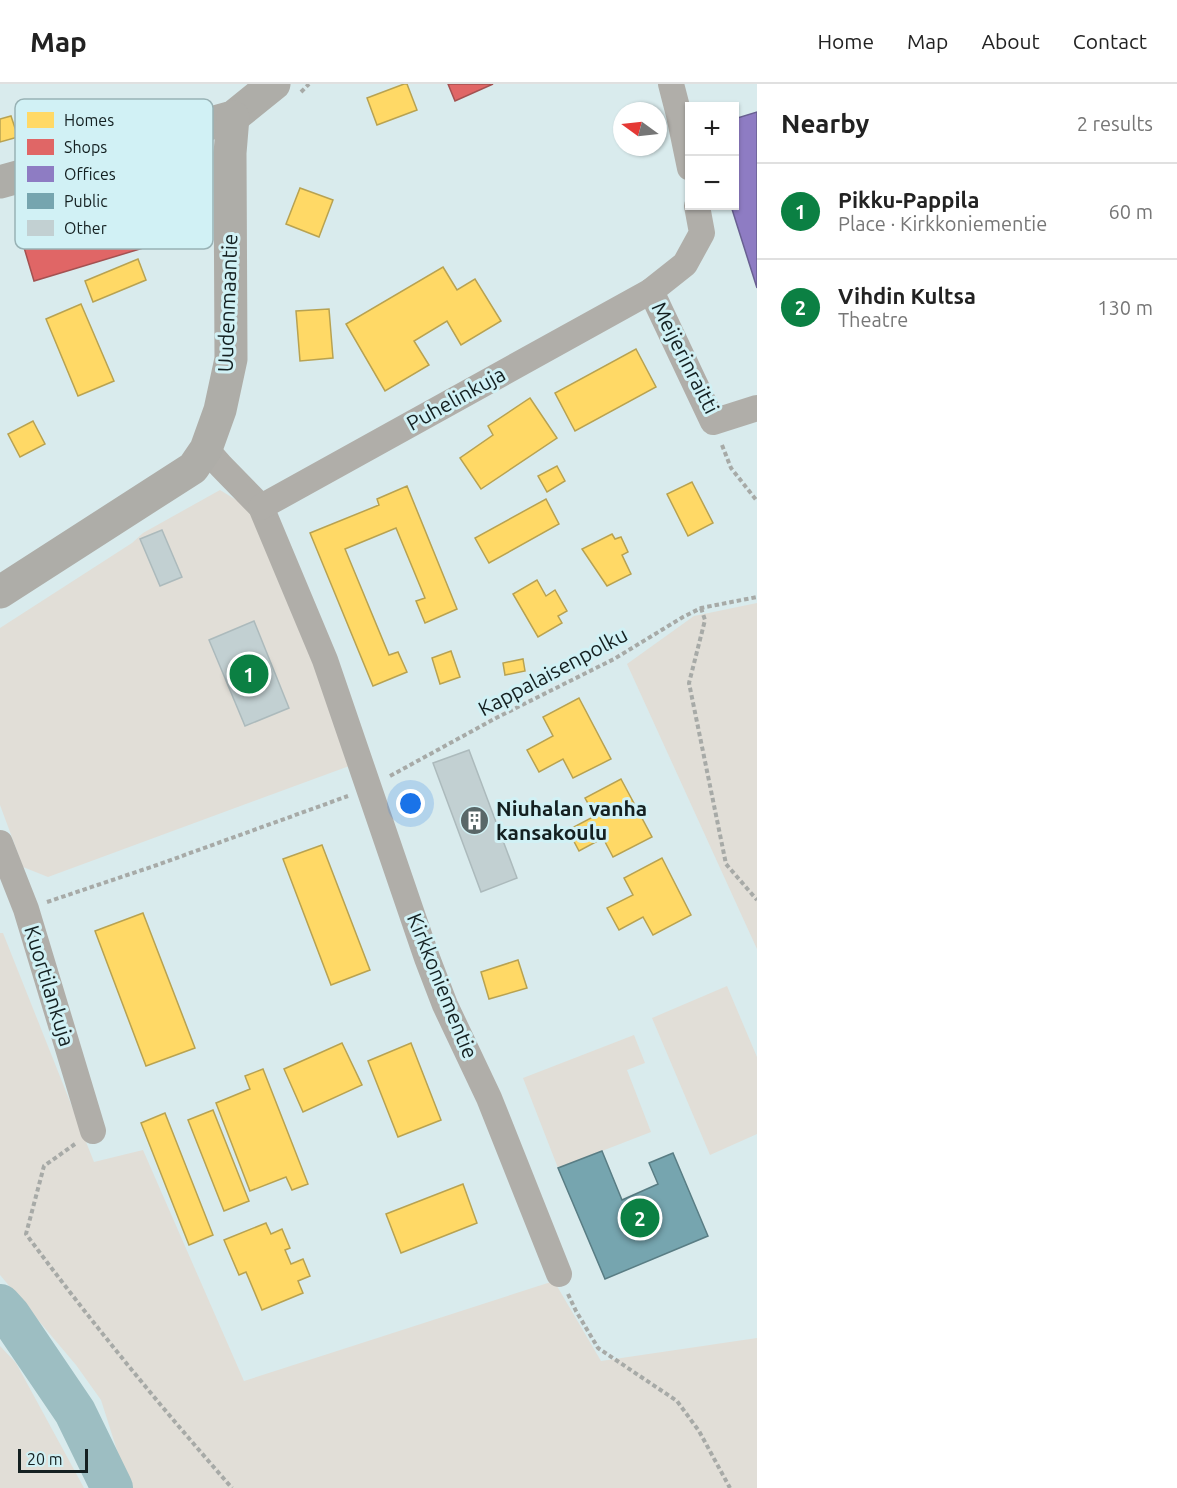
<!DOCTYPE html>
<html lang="en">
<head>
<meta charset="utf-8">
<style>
	:root { --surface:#fff; --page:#f2f2f2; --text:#222; --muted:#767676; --line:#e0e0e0; --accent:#0b8043 }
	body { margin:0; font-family:Ubuntu,sans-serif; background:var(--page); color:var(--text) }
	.controls { position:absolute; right:18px; top:18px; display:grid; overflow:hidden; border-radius:0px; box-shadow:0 2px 4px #0004 }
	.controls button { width:54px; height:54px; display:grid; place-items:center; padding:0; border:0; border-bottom:2px solid var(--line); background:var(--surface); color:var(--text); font:30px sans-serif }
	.compass { position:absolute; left:613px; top:18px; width:54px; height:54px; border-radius:50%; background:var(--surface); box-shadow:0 2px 4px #0004; rotate:285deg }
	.scale { position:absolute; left:18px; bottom:15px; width:70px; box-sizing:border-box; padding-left:6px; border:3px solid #142021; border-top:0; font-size:16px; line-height:21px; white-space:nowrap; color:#142021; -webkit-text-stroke:4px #d1f1f5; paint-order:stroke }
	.you { position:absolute; left:411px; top:720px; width:21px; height:21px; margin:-15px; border:4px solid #fff; border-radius:50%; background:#1a73e8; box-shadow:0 0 0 9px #1a73e833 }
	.badge { display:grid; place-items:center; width:39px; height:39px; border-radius:50%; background:var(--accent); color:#fff; font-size:20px; font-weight:700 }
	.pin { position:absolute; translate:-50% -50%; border:3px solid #fff; box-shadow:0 2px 6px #0006 }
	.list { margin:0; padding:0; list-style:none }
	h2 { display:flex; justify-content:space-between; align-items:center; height:78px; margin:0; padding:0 24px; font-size:26px }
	h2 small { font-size:20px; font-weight:400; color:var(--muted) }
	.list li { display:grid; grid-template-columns:39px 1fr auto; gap:18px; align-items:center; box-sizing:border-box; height:96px; padding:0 24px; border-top:2px solid var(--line) }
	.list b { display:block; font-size:22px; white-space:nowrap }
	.list p { margin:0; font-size:20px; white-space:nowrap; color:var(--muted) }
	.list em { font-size:20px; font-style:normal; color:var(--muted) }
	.map { position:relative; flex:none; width:757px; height:1404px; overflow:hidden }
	header { display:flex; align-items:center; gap:36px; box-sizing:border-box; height:84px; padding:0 30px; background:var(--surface); border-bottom:2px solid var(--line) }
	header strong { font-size:28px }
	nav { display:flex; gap:33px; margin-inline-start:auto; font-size:21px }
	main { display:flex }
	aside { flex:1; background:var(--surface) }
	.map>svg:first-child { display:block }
	.green { fill:#e1ded7 }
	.homes { fill:#ffd966; stroke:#b8a251; stroke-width:1.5 }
	.shops { fill:#e06666; stroke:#a35151; stroke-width:1.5 }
	.offices { fill:#8e7cc3; stroke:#696092; stroke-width:1.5 }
	.public { fill:#76a5af; stroke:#597d84; stroke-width:1.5 }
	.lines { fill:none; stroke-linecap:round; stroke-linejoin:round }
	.river { stroke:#9dbec2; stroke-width:42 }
	.building { fill:#c2d0d2; stroke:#acbabc; stroke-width:1.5 }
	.path { stroke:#a7aaa7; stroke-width:4; stroke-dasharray:4.5 3; stroke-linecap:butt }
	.street { stroke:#b0aea9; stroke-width:26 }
	.secondary { stroke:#aeada8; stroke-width:33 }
	.labels { text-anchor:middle; stroke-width:6; stroke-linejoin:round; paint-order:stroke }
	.street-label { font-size:21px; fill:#142021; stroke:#d1f1f5 }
	.poi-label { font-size:21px; font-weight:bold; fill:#142021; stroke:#d1f1f5; text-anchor:start }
	.key { fill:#d1f1f5; stroke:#98b2b5; stroke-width:1.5 }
	.key-label { font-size:16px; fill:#142021 }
</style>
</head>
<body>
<header>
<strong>Map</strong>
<nav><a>Home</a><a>Map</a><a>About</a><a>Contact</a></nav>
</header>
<main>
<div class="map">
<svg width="757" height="1404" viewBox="0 0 757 1404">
	<rect width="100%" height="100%" fill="#d9ebed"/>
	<g class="green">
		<polygon points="220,406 256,428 352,681 48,793 23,783 0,721 0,544 132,459 143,449"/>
		<polygon points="757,519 757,865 627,580 694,532"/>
		<polygon points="0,849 3,849 94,1078 143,1066 244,1297 554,1197 601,1277 757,1254 757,1404 129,1404 101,1316 76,1281 0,1191"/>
		<polygon points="727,902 757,973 757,1050 710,1071 652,934"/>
		<polygon points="634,951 645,979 627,986 651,1048 558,1084 523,994"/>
		<polygon points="0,1262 16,1279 84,1404 0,1404"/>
	</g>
	<g class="homes">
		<polygon points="404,0 407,0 417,26 377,41 367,14"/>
		<polygon points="11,32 18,53 0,58 0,35"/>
		<polygon points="300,104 333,116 319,153 286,140"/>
		<polygon points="138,175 146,196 93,218 85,197"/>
		<polygon points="443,183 457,206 475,195 501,237 461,261 447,237 414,257 429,281 385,307 346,240"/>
		<polygon points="81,220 114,297 78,312 46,235"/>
		<polygon points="329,225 333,274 300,277 296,227"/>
		<polygon points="636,265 656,303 575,347 555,309"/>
		<polygon points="530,314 557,354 481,405 460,374 493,351 488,342"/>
		<polygon points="33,337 45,360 20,373 8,350"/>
		<polygon points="557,382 565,397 547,408 538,392"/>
		<polygon points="692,398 713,439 688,452 667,410"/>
		<polygon points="407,402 457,525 425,539 416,517 425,514 396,444 345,465 389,571 398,568 407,588 373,602 310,449 379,421 377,415"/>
		<polygon points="546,415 559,440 489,479 475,454"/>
		<polygon points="612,450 615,455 621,453 628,468 622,471 631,490 607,502 582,465"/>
		<polygon points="537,496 546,512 555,506 567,527 558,532 562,539 538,553 513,510"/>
		<polygon points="451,567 460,593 440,600 432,574"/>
		<polygon points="523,575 525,587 505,591 503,579"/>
		<polygon points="579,614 611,675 573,694 563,675 539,688 527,666 553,652 543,633"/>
		<polygon points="621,695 652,753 613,773 603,754 579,767 568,746 595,732 585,714"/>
		<polygon points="322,761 370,886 331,901 283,775"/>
		<polygon points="662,774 691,831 653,851 643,833 619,846 607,824 633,811 624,794"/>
		<polygon points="143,829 195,964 146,982 95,847"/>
		<polygon points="518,876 527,904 489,915 481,888"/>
		<polygon points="342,959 362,1001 303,1028 284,985"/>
		<polygon points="411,959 441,1036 398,1053 368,977"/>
		<polygon points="263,985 308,1100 292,1106 286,1093 250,1107 216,1019 250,1005 245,992"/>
		<polygon points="213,1026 249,1117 224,1127 188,1036"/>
		<polygon points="165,1029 213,1151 189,1161 141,1039"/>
		<polygon points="463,1100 477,1139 401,1169 386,1130"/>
		<polygon points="266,1139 271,1150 282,1145 290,1164 285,1166 291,1180 303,1175 310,1192 298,1197 303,1209 262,1226 246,1188 239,1191 224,1156"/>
	</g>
	<g class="shops">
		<polygon points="448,0 493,0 455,17"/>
		<polygon points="155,98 173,155 34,197 17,140"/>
	</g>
	<polygon class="offices" points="757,28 757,204 731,122 734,122 734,35"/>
	<polygon class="public" points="602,1067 622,1116 658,1100 649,1079 673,1069 708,1152 605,1195 558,1084"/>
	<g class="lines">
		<polyline class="river" points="0,1221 10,1232 75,1328 112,1404"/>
	</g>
	<g class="building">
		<polygon points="162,446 182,493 160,502 140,455"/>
		<polygon points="254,537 289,624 245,642 209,556"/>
		<polygon points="469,666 517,794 481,808 433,679"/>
	</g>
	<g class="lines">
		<g class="path">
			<polyline points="301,8 309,0"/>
			<polyline points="722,361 731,384 757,417"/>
			<polyline points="701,524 705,536 689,599 726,780 757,816"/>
			<polyline points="390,692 496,634 614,575 683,533 701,524 757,513"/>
			<polyline points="47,818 157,781 348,712"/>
			<path d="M75,1060L44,1082L26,1150C91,1238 160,1322 232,1404"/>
			<polyline points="568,1210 576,1227 598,1264 677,1317 699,1347 730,1404"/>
		</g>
		<g class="street">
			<polyline points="671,0 679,31 690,84"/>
			<polyline points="651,207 713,338 757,324"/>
			<polyline points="206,365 221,382 261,423 325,576 427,874 445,921 489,1014 559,1190"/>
			<polyline points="261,423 651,207 685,180 702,149 697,122"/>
			<polyline points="0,759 26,825 93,1047"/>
		</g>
		<g class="secondary">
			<polyline points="0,98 233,33 274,0"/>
			<polyline points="0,508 193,384 206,365 220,326 231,275 230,69 233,33"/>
		</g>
	</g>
	<defs>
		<symbol id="building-disc" viewBox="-11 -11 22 22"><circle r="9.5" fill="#596768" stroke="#d1f1f5"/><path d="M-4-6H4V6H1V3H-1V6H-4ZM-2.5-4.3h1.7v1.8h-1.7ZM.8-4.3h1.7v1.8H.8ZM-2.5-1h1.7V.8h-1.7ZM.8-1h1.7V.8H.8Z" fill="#fff"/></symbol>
	</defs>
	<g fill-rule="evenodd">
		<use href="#building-disc" x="458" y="720" width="33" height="33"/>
	</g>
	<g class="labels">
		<g class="street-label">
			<text transform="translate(228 219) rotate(-88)" y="7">Uudenmaantie</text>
			<text transform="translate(685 274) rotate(63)" y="7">Meijerinraitti</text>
			<text transform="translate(456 315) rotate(-29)" y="7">Puhelinkuja</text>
			<text transform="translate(553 588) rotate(-28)" y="7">Kappalaisenpolku</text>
			<text transform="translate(49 902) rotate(73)" y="7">Kuortilankuja</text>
			<text transform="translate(442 902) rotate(68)" y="7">Kirkkoniementie</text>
		</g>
		<g class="poi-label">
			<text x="496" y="732">Niuhalan vanha<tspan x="496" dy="24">kansakoulu</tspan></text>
		</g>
	</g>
	<rect x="15" y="15" width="198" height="150" rx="9" class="key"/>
	<rect x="27" y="28" width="27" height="16" fill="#ffd966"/>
	<rect x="27" y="55" width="27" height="16" fill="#e06666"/>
	<rect x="27" y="82" width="27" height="16" fill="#8e7cc3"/>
	<rect x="27" y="109" width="27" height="16" fill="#76a5af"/>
	<rect x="27" y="136" width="27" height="16" fill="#c2d0d2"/>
	<g class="key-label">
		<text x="64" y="42">Homes</text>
		<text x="64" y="69">Shops</text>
		<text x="64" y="96">Offices</text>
		<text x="64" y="123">Public</text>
		<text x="64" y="150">Other</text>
	</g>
</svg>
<div class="controls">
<button>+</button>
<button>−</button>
</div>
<svg class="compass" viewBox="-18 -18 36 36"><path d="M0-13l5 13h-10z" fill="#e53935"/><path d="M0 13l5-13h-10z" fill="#767676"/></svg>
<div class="scale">20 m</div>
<div class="you"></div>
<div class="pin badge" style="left:249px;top:590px">1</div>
<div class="pin badge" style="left:640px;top:1134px">2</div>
</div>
<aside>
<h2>Nearby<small>2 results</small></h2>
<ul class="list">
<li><span class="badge">1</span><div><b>Pikku-Pappila</b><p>Place · Kirkkoniementie</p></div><em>60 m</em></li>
<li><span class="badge">2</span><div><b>Vihdin Kultsa</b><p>Theatre</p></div><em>130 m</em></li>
</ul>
</aside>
</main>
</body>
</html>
